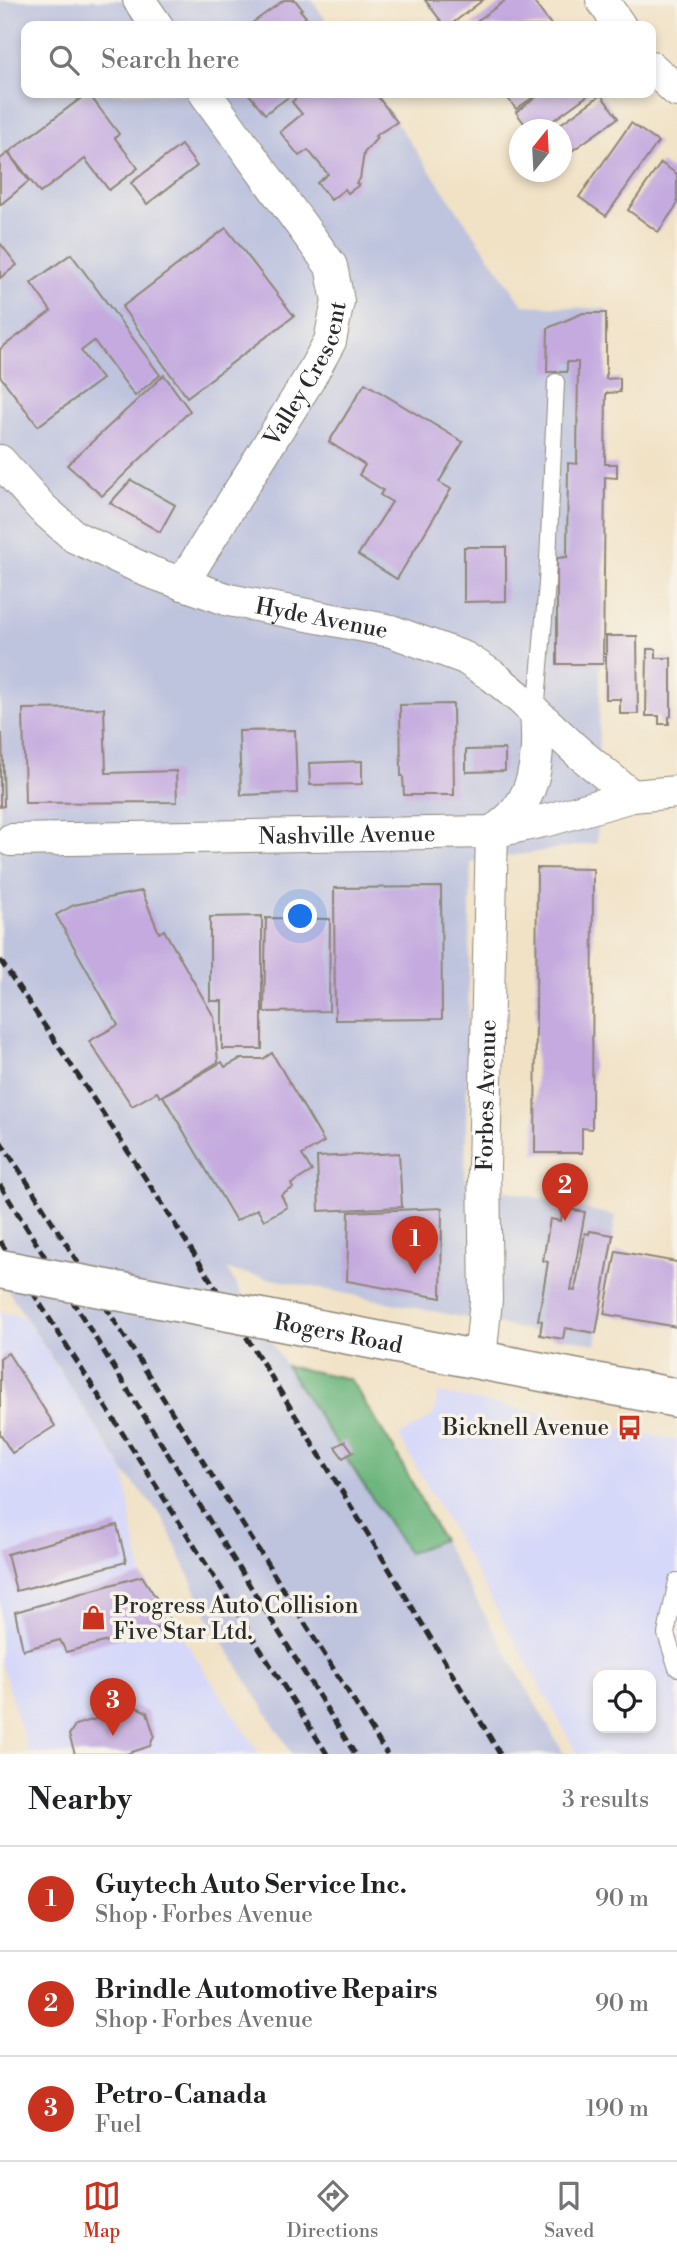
<!DOCTYPE html>
<html lang="en">
<head>
<meta charset="utf-8">
<style>
	:root { --surface:#fff; --page:#f2f2f2; --text:#202124; --muted:#757577; --line:#e0e0e0; --accent:#c8321e }
	body { margin:0; font-family:"Libre Bodoni",serif; background:var(--page); color:var(--text) }
	.controls { position:absolute; right:21px; bottom:21px; display:grid; overflow:hidden; border-radius:14px; box-shadow:0 4px 10px #0003 }
	.controls button { width:63px; height:63px; display:grid; place-items:center; padding:0; border:0; border-bottom:2px solid var(--line); background:var(--surface); color:var(--text); font:35px sans-serif }
	.compass { position:absolute; left:509px; top:119px; width:63px; height:63px; border-radius:50%; background:var(--surface); box-shadow:0 4px 10px #0003; rotate:18deg }
	.you { position:absolute; left:301px; top:917px; width:24px; height:24px; margin:-18px; border:5px solid #fff; border-radius:50%; background:#1a73e8; box-shadow:0 0 0 10px #1a73e833 }
	.badge { display:grid; place-items:center; width:46px; height:46px; border-radius:50%; background:var(--accent); color:#fff; font-size:23px; font-weight:700 }
	.pin { position:absolute; translate:-50% -58px; filter:drop-shadow(0 2px 4px #0008) }
	.pin::after { content:''; position:absolute; top:37px; width:24px; height:21px; background:inherit; clip-path:polygon(0 0,100% 0,50% 100%) }
	.list { margin:0; padding:0; list-style:none }
	h2 { display:flex; justify-content:space-between; align-items:center; height:91px; margin:0; padding:0 28px; font-size:30px }
	h2 small { font-size:23px; font-weight:400; color:var(--muted) }
	.list li { display:grid; grid-template-columns:46px 1fr auto; gap:21px; align-items:center; box-sizing:border-box; height:105px; padding:0 28px; border-top:2px solid var(--line) }
	.list b { display:block; font-size:26px; white-space:nowrap }
	.list p { margin:0; font-size:23px; white-space:nowrap; color:var(--muted) }
	.list em { font-size:23px; font-style:normal; color:var(--muted) }
	.icon { flex:none; width:38px; height:38px; fill:none; stroke:currentColor; stroke-width:2; stroke-linecap:round; stroke-linejoin:round }
	.map { position:relative; flex:none; width:677px; height:1754px; overflow:hidden }
	.search { position:absolute; background:var(--surface); box-shadow:0 4px 10px #0003; left:21px; right:21px; top:21px; height:77px; display:flex; align-items:center; gap:18px; box-sizing:border-box; padding:0 24px; border-radius:14px; color:var(--muted); font-size:26px }
	.sheet { height:406px; background:var(--surface) }
	nav { display:flex; justify-content:space-around; align-items:center; box-sizing:border-box; height:98px; border-top:2px solid var(--line); background:var(--surface); font-size:19px; color:var(--muted) }
	nav a { display:grid; justify-items:center; gap:4px }
	nav .on { color:var(--accent) }
	.map>svg:first-child { display:block }
	.built { fill:#d6d8f9; fill-rule:evenodd }
	.industrial { fill:#bec3de }
	.forest { fill:#6db67e; stroke:#4c7054; stroke-width:2 }
	.building { fill:#c4aadf }
	.lines { fill:none; stroke-linecap:round; stroke-linejoin:round }
	.service-casing { stroke:#8e8678; stroke-width:18 }
	.minor-casing { stroke:#8e8678; stroke-width:34 }
	.secondary-casing { stroke:#8e8678; stroke-width:41 }
	.service { stroke:#fff; stroke-width:16 }
	.minor { stroke:#fff; stroke-width:32 }
	.secondary { stroke:#fff; stroke-width:38 }
	.rail { stroke:#2b2b2b; stroke-width:5; stroke-dasharray:10 5; stroke-linecap:butt }
	.secondary-bridge-casing { stroke:#8e8678; stroke-width:41; stroke-linecap:butt }
	.secondary-bridge { stroke:#fff; stroke-width:38 }
	.labels { text-anchor:middle; stroke-width:7; stroke-linejoin:round; paint-order:stroke }
	.street-label { font-size:23px; fill:#2b2b2b; stroke:#f7f3e8 }
	.poi-label { font-size:23px; fill:#2b2b2b; stroke:#f7f3e8; text-anchor:end }
</style>
</head>
<body>
<div class="map">
<svg width="677" height="1754" viewBox="0 0 677 1754">
	<rect width="100%" height="100%" fill="#f7f3e8"/>
	<filter id="ink" filterUnits="userSpaceOnUse"><feTurbulence type="fractalNoise" baseFrequency=".0143" numOctaves="2"/><feDisplacementMap in="SourceGraphic" scale="14" xChannelSelector="R" yChannelSelector="G"/><feConvolveMatrix kernelMatrix="1 2 1 2 8 2 1 2 1" color-interpolation-filters="sRGB"/></filter>
	<filter id="wash" filterUnits="userSpaceOnUse"><feTurbulence type="fractalNoise" baseFrequency=".00686" numOctaves="4" result="noise"/><feDisplacementMap in="SourceGraphic" scale="28" xChannelSelector="R" yChannelSelector="G"/><feGaussianBlur stdDeviation="1.57" result="paint"/><feColorMatrix in="noise" values="0 0 0 0 0 0 0 0 0 0 0 0 0 0 0 0 0 1.4 0 .05"/><feComposite in="paint" operator="in"/></filter>
	<g filter="url(#wash)">
		<rect width="100%" height="100%" fill="#f1e2c6"/>
		<g class="built">
			<polygon points="0,1312 24,1317 125,1474 131,1519 142,1576 260,1754 29,1754 0,1660"/>
			<path d="M438,1393L677,1440V1754H578L399,1436L433,1416ZM598,1675H651V1728H598Z"/>
		</g>
		<polygon class="industrial" points="0,0 312,0 330,26 26,26 26,93 376,93 523,305 607,309 597,843 471,862 465,1181 616,1216 596,1344 227,1270 286,1366 408,1552 442,1540 564,1754 292,1754 207,1616 163,1518 126,1474 0,1278"/>
		<polygon class="forest" points="286,1366 350,1379 395,1451 442,1540 408,1553"/>
		<g id="blocks">
			<g class="building">
				<polygon points="284,0 295,0 302,9 300,10 306,17 299,23 301,26 248,26"/>
				<polygon points="425,0 483,0 449,26 445,26"/>
				<polygon points="506,0 532,0 552,26 470,26"/>
				<polygon points="88,93 119,134 115,138 138,168 109,190 85,159 40,193 9,152"/>
				<polygon points="248,93 294,93 265,114"/>
				<polygon points="297,93 375,93 397,122 375,136 377,138 364,153 360,179 356,183 359,185 348,193 345,189 331,200 317,183 328,174 308,150 299,156 280,132 302,114 292,102 299,95"/>
				<polygon points="504,93 539,93 516,109"/>
				<polygon points="542,93 591,93 540,130 529,130 516,112"/>
				<polygon points="601,95 618,118 566,155 562,149 562,130 552,130"/>
				<polygon points="631,123 658,142 606,216 579,197"/>
				<polygon points="181,145 197,166 147,204 131,183"/>
				<polygon points="8,153 29,181 0,205 0,159"/>
				<polygon points="661,163 677,174 677,205 658,232 628,210"/>
				<polygon points="226,228 294,316 187,397 122,307"/>
				<polygon points="0,243 17,265 0,278"/>
				<polygon points="71,254 160,375 135,396 94,341 81,351 102,379 38,426 0,376 0,349 51,311 31,283"/>
				<polygon points="583,313 606,313 606,379 620,378 620,392 606,393 605,464 617,464 617,478 605,477 603,664 557,664 557,558 567,557 568,463 577,464 578,362 567,362 567,372 547,372 548,328"/>
				<polygon points="164,375 190,411 102,496 67,465"/>
				<polygon points="365,383 463,442 439,482 451,489 397,579 358,555 392,502 380,495 383,490 359,475 365,465 329,442"/>
				<polygon points="131,480 175,505 160,532 110,503"/>
				<polygon points="464,547 506,547 506,601 464,602"/>
				<polygon points="606,636 637,636 638,714 620,714 620,699 606,699"/>
				<polygon points="647,649 656,649 656,658 671,658 671,716 669,717 669,724 659,724 659,716 646,716"/>
				<polygon points="453,704 454,795 404,795 403,776 401,776 400,705"/>
				<polygon points="104,708 106,773 176,771 177,802 25,803 23,709"/>
				<polygon points="295,730 297,793 241,795 239,731"/>
				<polygon points="0,734 2,734 4,806 0,807"/>
				<polygon points="505,749 505,771 466,772 466,750"/>
				<polygon points="362,761 362,784 310,785 309,763"/>
				<polygon points="537,868 593,869 592,1129 582,1128 582,1153 535,1153"/>
				<polygon points="441,887 442,1019 335,1020 334,888"/>
				<polygon points="142,891 159,933 164,930 214,1017 218,1062 160,1097 157,1092 132,1106 89,1041 118,1025 56,915 74,905"/>
				<polygon points="262,916 262,1049 222,1049 222,1001 210,1001 210,917"/>
				<polygon points="266,918 330,919 329,1011 264,1012"/>
				<polygon points="272,1053 324,1142 302,1155 312,1171 291,1184 293,1188 281,1195 287,1207 264,1220 257,1209 236,1221 163,1096 222,1062 225,1067 240,1059 263,1059"/>
				<polygon points="399,1153 402,1207 319,1211 317,1157"/>
				<polygon points="442,1208 441,1298 347,1281 349,1212"/>
				<polygon points="563,1208 585,1212 571,1290 575,1291 585,1233 589,1234 590,1231 613,1235 596,1333 565,1328 563,1339 540,1335 542,1321 538,1320 548,1262 543,1261 550,1219 561,1221"/>
				<polygon points="616,1251 677,1262 677,1327 604,1314"/>
				<polygon points="8,1353 55,1426 12,1453 0,1434 0,1358"/>
				<polygon points="345,1441 353,1452 343,1458 335,1447"/>
				<polygon points="117,1525 126,1562 16,1591 7,1554"/>
				<polygon points="142,1576 173,1624 66,1652 60,1640 23,1650 15,1612"/>
				<polygon points="136,1707 147,1712 154,1735 150,1746 126,1754 75,1754 69,1735 75,1725"/>
			</g>
		</g>
	</g>
	<g filter="url(#ink)">
		<use href="#blocks" fill-opacity="0" stroke="#8e8678" stroke-width="2"/>
		<g class="lines">
			<defs>
				<g id="service">
					<polyline points="536,714 547,583 556,382"/>
					<polyline points="677,1581 666,1634 677,1668"/>
				</g>
				<g id="minor">
					<polyline points="139,0 157,26"/>
					<polyline points="602,0 620,26"/>
					<polyline points="651,67 677,91"/>
					<path id="s1" d="M0,461L42,508L75,537L150,572L229,600L391,631L465,658L493,676L521,699L578,752L632,796"/>
					<path id="s2" d="M182,584L309,379L330,341L338,301L331,266L205,93"/>
					<path d="M493,831C536,805 540,760 536,714"/>
					<path id="s3" d="M11,840L492,832L552,819L632,796L677,792"/>
					<path id="s4" d="M480,1359L486,1300L484,1167L492,832"/>
				</g>
				<g id="secondary">
					<path id="s5" d="M256,1317L677,1398"/>
				</g>
			</defs>
			<use href="#service" class="service-casing"/>
			<use href="#minor" class="minor-casing"/>
			<use href="#secondary" class="secondary-casing"/>
			<use href="#service" class="service"/>
			<use href="#minor" class="minor"/>
			<use href="#secondary" class="secondary"/>
			<g class="rail">
				<path d="M0,960C177,1218 340,1485 500,1754"/>
				<polyline points="0,1141 24,1177 387,1754"/>
				<polyline points="0,1185 355,1754"/>
				<polyline points="0,1241 327,1754"/>
			</g>
			<defs>
				<polyline id="secondary-bridge" points="0,1269 256,1317"/>
			</defs>
			<use href="#secondary-bridge" class="secondary-bridge-casing"/>
			<use href="#secondary-bridge" class="secondary-bridge"/>
		</g>
	</g>
	<defs>
		<symbol id="bus-bare" viewBox="-9 -9 18 18"><path d="M-5-6H5V4H4V6H2V4H-2V6H-4V4H-5ZM-3.5-4V0h7V-4ZM-3.5 1.2v1.5H-2V1.2ZM2 1.2v1.5H3.5V1.2Z" fill="#c8321e" stroke="#f7f3e8" stroke-width="2.5" paint-order="stroke"/></symbol>
		<symbol id="shop-bare" viewBox="-9 -9 18 18"><path d="M-5-2.5h2.3a2.7 3.5 0 0 1 5.4 0H5L5.5 6h-11ZM-1.5-2.5h3a1.5 2.3 0 0 0-3 0Z" fill="#c8321e" stroke="#f7f3e8" stroke-width="2.5" paint-order="stroke"/></symbol>
	</defs>
	<g fill-rule="evenodd">
		<use href="#bus-bare" x="612" y="1410" width="35" height="35"/>
		<use href="#shop-bare" x="76" y="1600" width="35" height="35"/>
	</g>
	<g class="labels">
		<g class="street-label">
			<text dy="8" stroke="none"><textPath href="#s2" startOffset="245">Valley Crescent</textPath></text>
			<text dy="8" stroke="none"><textPath href="#s1" startOffset="368">Hyde Avenue</textPath></text>
			<text dy="8" stroke="none"><textPath href="#s3" startOffset="336">Nashville Avenue</textPath></text>
			<text dy="8" stroke="none"><textPath href="#s4" startOffset="264">Forbes Avenue</textPath></text>
			<text dy="8" stroke="none"><textPath href="#s5" startOffset="84">Rogers Road</textPath></text>
		</g>
		<g class="poi-label">
			<text x="609" y="1435">Bicknell Avenue</text>
			<text x="113" y="1613" text-anchor="start">Progress Auto Collision<tspan x="113" dy="26">Five Star Ltd.</tspan></text>
		</g>
	</g>
</svg>
<div class="controls">
<button><svg class="icon" aria-label="locate" viewBox="0 0 24 24"><circle cx="12" cy="12" r="6"/><path d="M12 2v4M12 18v4M2 12h4M18 12h4"/></svg></button>
</div>
<svg class="compass" viewBox="-18 -18 36 36"><path d="M0-13l5 13h-10z" fill="#e53935"/><path d="M0 13l5-13h-10z" fill="#757577"/></svg>
<div class="you"></div>
<div class="pin badge" style="left:415px;top:1274px">1</div>
<div class="pin badge" style="left:565px;top:1221px">2</div>
<div class="pin badge" style="left:113px;top:1736px">3</div>
<div class="search"><svg class="icon" aria-label="search" viewBox="0 0 24 24"><circle cx="10" cy="10" r="6"/><path d="M15 15l6 6"/></svg>Search here</div>
</div>
<section class="sheet">
<h2>Nearby<small>3 results</small></h2>
<ul class="list">
<li><span class="badge">1</span><div><b>Guytech Auto Service Inc.</b><p>Shop · Forbes Avenue</p></div><em>90 m</em></li>
<li><span class="badge">2</span><div><b>Brindle Automotive Repairs</b><p>Shop · Forbes Avenue</p></div><em>90 m</em></li>
<li><span class="badge">3</span><div><b>Petro-Canada</b><p>Fuel</p></div><em>190 m</em></li>
</ul>
</section>
<nav>
<a class="on"><svg class="icon" aria-label="map" viewBox="0 0 24 24"><path d="M3 6l6-2 6 2 6-2v14l-6 2-6-2-6 2zM9 4v14M15 6v14"/></svg>Map</a>
<a><svg class="icon" aria-label="directions" viewBox="0 0 24 24"><path d="M12 3l9 9-9 9-9-9zM9 14v-3h6M13 9l2 2-2 2"/></svg>Directions</a>
<a><svg class="icon" aria-label="saved" viewBox="0 0 24 24"><path d="M7 4h10v16l-5-4-5 4z"/></svg>Saved</a>
</nav>
</body>
</html>
